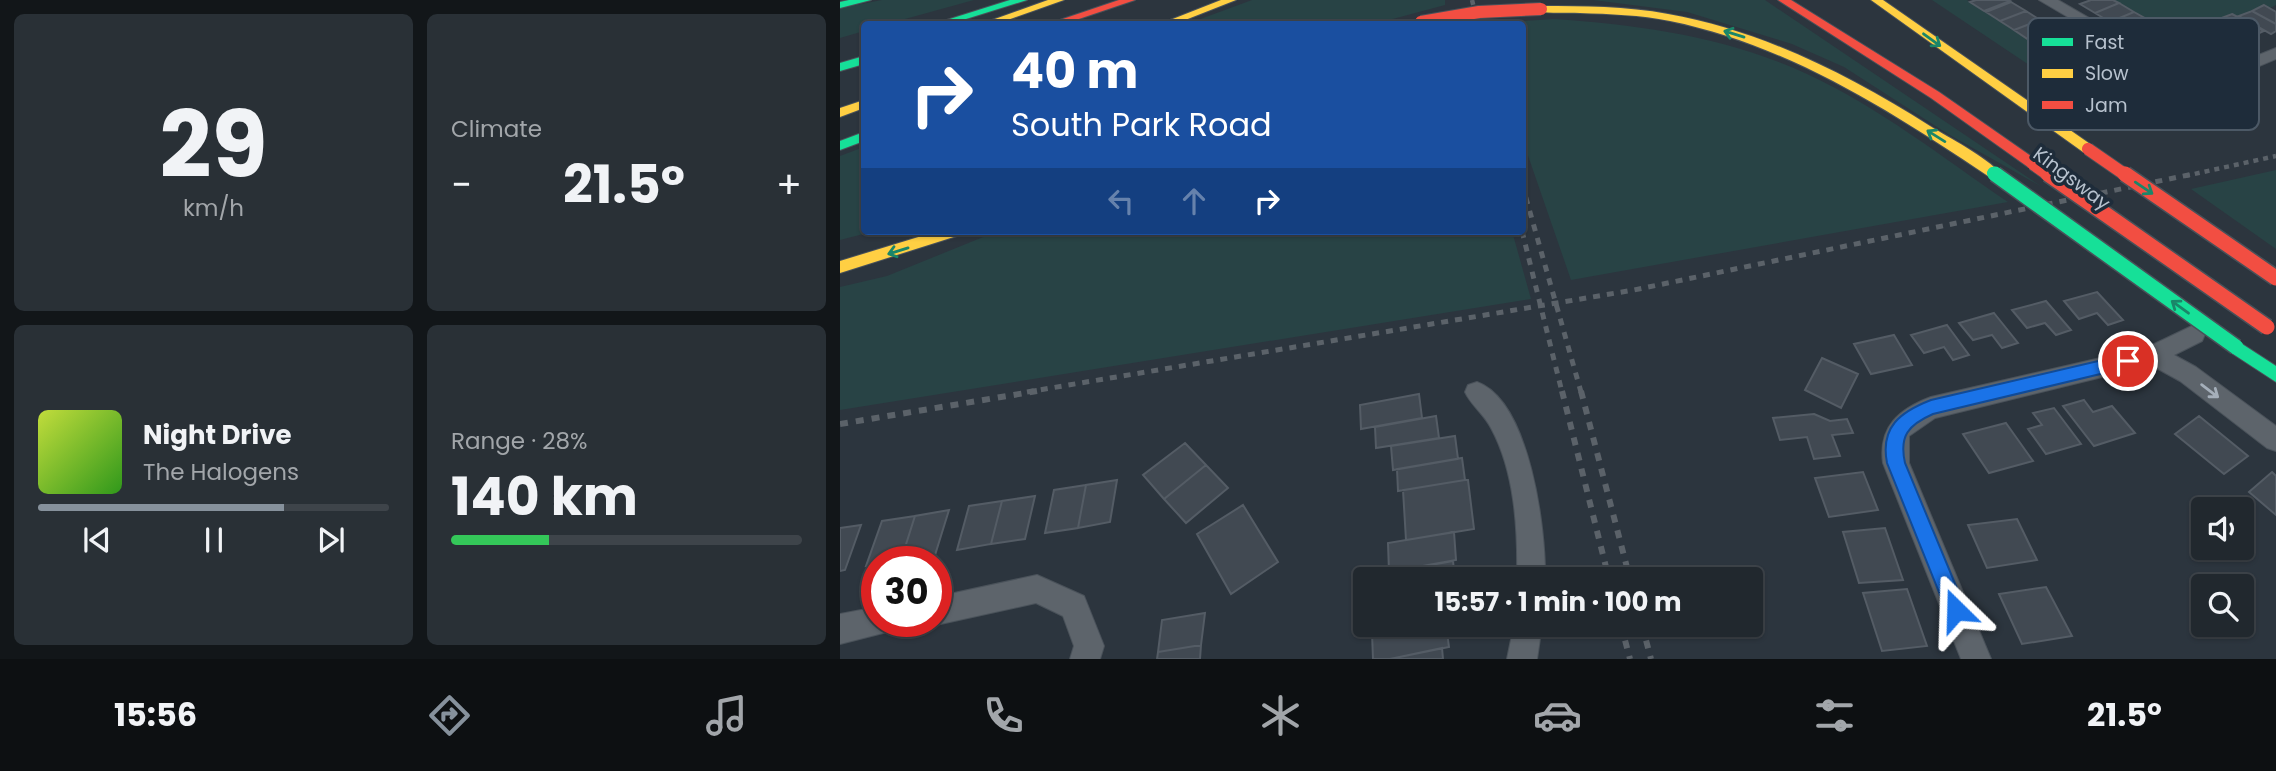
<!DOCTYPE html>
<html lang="en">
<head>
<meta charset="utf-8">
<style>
	:root { --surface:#21282e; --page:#293036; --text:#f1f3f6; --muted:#a2a6aa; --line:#3e444a; --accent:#86919c }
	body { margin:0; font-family:Poppins,sans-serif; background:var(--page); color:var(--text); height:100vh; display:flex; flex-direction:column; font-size:26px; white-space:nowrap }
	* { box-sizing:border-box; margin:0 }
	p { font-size:23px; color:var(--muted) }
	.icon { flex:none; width:38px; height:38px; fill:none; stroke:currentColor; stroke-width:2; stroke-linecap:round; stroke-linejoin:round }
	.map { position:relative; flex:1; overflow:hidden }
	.details { display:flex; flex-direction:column; gap:14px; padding:14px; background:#121619; width:840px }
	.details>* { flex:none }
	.guide { position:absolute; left:21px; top:21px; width:665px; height:214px; border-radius:7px; box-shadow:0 2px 5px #0004,0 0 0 2px var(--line); background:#1a4fa0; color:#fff; overflow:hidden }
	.controls { position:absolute; left:1351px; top:497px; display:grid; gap:14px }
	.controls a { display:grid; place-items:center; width:63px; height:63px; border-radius:7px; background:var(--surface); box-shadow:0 2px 5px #0004,0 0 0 2px var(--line); font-size:35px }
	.speed { position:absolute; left:21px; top:546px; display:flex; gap:14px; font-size:35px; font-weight:700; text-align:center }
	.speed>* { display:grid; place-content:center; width:91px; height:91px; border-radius:50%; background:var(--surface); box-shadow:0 2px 5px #0004,0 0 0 2px var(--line); line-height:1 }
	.speed .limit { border:10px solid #d22; background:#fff; color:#111 }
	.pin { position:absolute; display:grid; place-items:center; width:60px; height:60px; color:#fff; margin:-30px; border:4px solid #fff; border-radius:50%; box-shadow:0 2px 7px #0007 }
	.me { position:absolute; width:77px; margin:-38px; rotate:338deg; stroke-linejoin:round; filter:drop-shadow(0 0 5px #0008) }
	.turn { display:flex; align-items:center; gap:24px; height:147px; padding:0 35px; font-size:32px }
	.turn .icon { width:91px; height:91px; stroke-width:2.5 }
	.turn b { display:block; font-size:49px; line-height:60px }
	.lanes { display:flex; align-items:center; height:66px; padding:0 35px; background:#0003; justify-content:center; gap:35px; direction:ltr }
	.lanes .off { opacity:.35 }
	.big { font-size:52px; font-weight:700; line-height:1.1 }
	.details .widget { flex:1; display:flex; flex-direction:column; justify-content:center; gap:10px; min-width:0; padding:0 24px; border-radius:10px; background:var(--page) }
	.details .dial { align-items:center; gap:0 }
	.dial b { font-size:91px; line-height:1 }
	.song { display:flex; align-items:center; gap:21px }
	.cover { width:84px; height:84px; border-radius:10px; background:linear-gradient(135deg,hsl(70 70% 55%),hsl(110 70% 35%)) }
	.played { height:7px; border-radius:4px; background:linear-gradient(90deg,var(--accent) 70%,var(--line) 70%) }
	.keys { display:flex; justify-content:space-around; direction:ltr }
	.heat { display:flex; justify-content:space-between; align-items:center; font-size:38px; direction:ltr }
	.charge { height:10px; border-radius:5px; background:linear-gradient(90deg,#34c759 28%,var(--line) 0) }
	.details .tiles { flex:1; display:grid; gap:14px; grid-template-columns:repeat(2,1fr) }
	.trip { position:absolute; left:513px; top:567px; width:410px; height:70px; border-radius:7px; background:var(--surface); box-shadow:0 2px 5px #0004,0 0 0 2px var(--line); font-weight:700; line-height:70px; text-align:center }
	.dock { display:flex; height:112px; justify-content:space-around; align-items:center; background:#0d1012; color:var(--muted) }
	.dock .icon { width:49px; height:49px }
	.dock .current { color:var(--accent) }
	.dock b { font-size:32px; color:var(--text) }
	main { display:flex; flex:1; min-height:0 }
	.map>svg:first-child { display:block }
	.green { fill:#284345 }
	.building { fill:#414952; stroke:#545c65; stroke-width:2 }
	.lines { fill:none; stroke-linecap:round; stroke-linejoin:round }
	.street-casing { stroke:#4a525a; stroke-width:2 }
	.fast-casing { stroke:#495159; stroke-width:2 }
	.slow-casing { stroke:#495159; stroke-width:2 }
	.jam-casing { stroke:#495159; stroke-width:2 }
	.street { fill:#5d646b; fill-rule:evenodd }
	.fast { fill:#16e098; fill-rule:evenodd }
	.slow { fill:#ffcf43; fill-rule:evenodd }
	.jam { fill:#f24e42; fill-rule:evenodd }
	.rail-far2 { stroke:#5b6269; stroke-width:4.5; stroke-dasharray:5 5; stroke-linecap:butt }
	.rail-far1 { stroke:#5b6269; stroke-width:5; stroke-dasharray:7 7; stroke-linecap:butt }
	.rail { stroke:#5b6269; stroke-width:6; stroke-dasharray:8 8; stroke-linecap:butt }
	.fast-bridge-far1-casing { stroke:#495159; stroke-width:14; stroke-linecap:butt }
	.fast-bridge-casing { stroke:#495159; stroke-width:18; stroke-linecap:butt }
	.jam-bridge-far1-casing { stroke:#495159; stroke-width:14; stroke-linecap:butt }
	.jam-bridge-casing { stroke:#495159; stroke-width:18; stroke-linecap:butt }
	.fast-bridge-far1 { stroke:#16e098; stroke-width:12 }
	.fast-bridge { stroke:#16e098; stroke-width:15 }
	.jam-bridge-far1 { stroke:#f24e42; stroke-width:12 }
	.jam-bridge { stroke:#f24e42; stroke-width:15 }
	.oneway { stroke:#1a8669 }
	.oneway2 { stroke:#a5afba }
	.route { fill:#1a73e8; stroke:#114b97; stroke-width:2 }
	.labels { text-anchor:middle; stroke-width:7; stroke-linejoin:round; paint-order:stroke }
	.street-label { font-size:19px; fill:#b7c2ce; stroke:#1e2c3a }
	.key { fill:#1e2c3a; stroke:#4c5966; stroke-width:2 }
	.key-label { font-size:19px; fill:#b7c2ce }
</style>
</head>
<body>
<main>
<section class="details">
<div class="tiles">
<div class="widget dial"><b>29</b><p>km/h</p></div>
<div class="widget"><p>Climate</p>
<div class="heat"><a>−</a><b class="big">21.5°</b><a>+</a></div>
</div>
<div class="widget">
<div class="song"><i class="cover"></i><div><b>Night Drive</b><p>The Halogens</p></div></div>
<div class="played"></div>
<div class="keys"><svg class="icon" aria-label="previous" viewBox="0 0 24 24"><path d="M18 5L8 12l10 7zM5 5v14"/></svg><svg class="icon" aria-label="pause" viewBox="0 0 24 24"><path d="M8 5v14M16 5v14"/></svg><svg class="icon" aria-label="next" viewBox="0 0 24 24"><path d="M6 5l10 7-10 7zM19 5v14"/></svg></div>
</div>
<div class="widget"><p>Range · 28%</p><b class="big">140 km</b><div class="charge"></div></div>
</div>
</section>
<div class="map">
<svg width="1436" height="659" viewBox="0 0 1436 659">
	<rect width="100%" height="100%" fill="#2c353e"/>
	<path class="green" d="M42 0H134L47 24H24V31L0 38V8Z
		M412 0H605V5L534 24H347Z
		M753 0H925L1202 187 1108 134 1004 67 952 44 847 12Z
		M1092 0H1127L1308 117 1277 124Z
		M1273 0H1436V5L1430 8 1424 5 1399 17 1393 14 1366 26 1372 30 1370 32 1404 51 1365 69 1352 61 1366 54Z
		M714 19C801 25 887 37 967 74 1039 107 1103 158 1168 202L731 280 683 141 682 24H641Z
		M24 147V231H35L0 240V156Z
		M1436 170V249L1351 189Z
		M158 231H672L691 299 0 410V287L47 276Z"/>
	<path class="building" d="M1136 0H1168L1170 1 1144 11 1130 2Z
		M1251 0H1273L1279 3 1255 13 1240 4Z
		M1171 2 1186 11 1160 21 1146 12Z
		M1279 3 1294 12 1270 22 1255 13Z
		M1424 5 1436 12V24L1412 11Z
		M1186 11 1200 20 1174 30 1160 21Z
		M1412 11 1436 24V31L1431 34 1399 16Z
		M1294 12 1310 21 1286 32 1270 22Z
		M1392 14 1424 31 1411 37 1379 19Z
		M1200 20 1215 29 1189 40 1174 30Z
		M1257 292 1283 320 1268 325 1257 313 1239 319 1224 301Z
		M1206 301 1231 330 1216 335 1205 323 1187 328 1172 310Z
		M1154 313 1178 343 1162 348 1152 335 1133 340 1119 323Z
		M1107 325 1129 355 1113 360 1104 347 1084 353 1071 335Z
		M1054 335 1072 365 1031 374 1014 344Z
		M982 358 1018 374 1001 408 965 390Z
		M579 394 582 418 521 429 520 405Z
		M1244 400 1253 412 1272 406 1295 433 1254 446 1223 406Z
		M1214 408 1241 444 1206 454 1188 429 1202 425 1193 413Z
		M974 414 990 421 1007 419 1013 433 992 435 1000 456 974 459 967 437 940 440 933 418Z
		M596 416 599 438 536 448 535 427Z
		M1359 416 1408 456 1384 474 1335 434Z
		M1166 423 1193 461 1149 473 1123 434Z
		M615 436 618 459 553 470 551 446Z
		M345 443 366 465 324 499 303 475Z
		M622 458 625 480 558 491 557 469Z
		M366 465 388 488 346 523 324 499Z
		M1023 472 1038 510 989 517 975 478Z
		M1432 472 1436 476V515L1409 492Z
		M277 480 270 522 238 528 246 485Z
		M625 480H628L634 529 566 540 563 490Z
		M246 485 238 528 205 533 214 490Z
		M195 496 185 539 151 544 162 501Z
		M162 501 151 544 117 550 129 506Z
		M403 505 438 562 391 594 357 534Z
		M109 510 95 555 61 560 75 516Z
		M75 516 61 560 26 566 42 521Z
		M1177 519 1197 560 1147 568 1128 525Z
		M21 525 5 570 0 571V528Z
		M1045 528 1063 580 1019 583 1003 532Z
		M614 532 616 560 549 572 548 543Z
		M613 561 615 579H541V574Z
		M1206 587 1232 636 1182 644 1159 594Z
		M1067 589 1087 646 1042 651 1023 593Z
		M365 613 361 645 318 652 322 620Z
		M538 625H574L539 632Z
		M574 625H606L609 647 550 659H533L532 633Z
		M361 645 360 659H317L318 652Z
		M602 648 603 659H550Z"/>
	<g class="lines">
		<g class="street-casing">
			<path id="street" d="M1199 0H1218L1349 76 1374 73 1436 48V59L1386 80 1345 86Z
				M1354 325 1362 327 1365 334 1362 341 1334 355 1356 367 1436 426V451L1427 448 1340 381 1311 365 1095 418 1069 436V463L1151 659H1121L1043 463C1038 427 1059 409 1091 397L1308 347Z
				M637 382C690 401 706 530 705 579H677C678 530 675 472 651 428 644 414 631 405 625 392L628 385Z
				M197 575 244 596 264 646 260 659H230L234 646 223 616 196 603 96 625 86 621H96V597Z
				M37 607V621H55L51 631 0 644V614Z
				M674 625H702L697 659H667Z"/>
		</g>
		<g class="fast-casing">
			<path id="fast" d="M9 0H31L0 8V2Z
				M170 0H187L110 24H94Z
				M24 56V64L0 71V63Z
				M24 132V141L0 150V141Z
				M1396 340 1436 366V382L1390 352 1388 347 1390 342Z"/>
		</g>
		<g class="slow-casing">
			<path id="slow" d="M208 0H224L162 22 152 20Z
				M381 0H396L335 24H320Z
				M1031 0H1043L1253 146V152H1243Z
				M701 6C743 6 786 6 828 14 923 31 1009 75 1090 126 1108 137 1148 158 1160 173L1153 178 1148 176C1049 110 948 45 830 21 800 15 770 14 740 13 726 12 711 14 697 11L695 9Z
				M24 100V108L0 117V108Z
				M98 231H122L120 235 0 273V261Z"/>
		</g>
		<g class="jam-casing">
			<path id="jam" d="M279 0H295L224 24H208Z
				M938 0H951L1099 92 1198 161V167H1188L1091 98Z"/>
		</g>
		<use href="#street" class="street"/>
		<use href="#fast" class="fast"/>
		<use href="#slow" class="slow"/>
		<use href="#jam" class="jam"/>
		<path class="rail-far2" d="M632 0 638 24
			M1345 176 1436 156"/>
		<path class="rail-far1" d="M682 184 741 392
			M682 231 722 392
			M187 392 794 290 1353 174"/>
		<path class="rail" d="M722 391 769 579
			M741 391 790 579
			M0 424 197 391
			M781 625 790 659
			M802 625 811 659"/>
		<g class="fast-bridge-far1-casing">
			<path id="fast-bridge-far1" d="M1153 173 1157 176"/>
		</g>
		<g class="fast-bridge-casing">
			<path id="fast-bridge" d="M1155 174 1396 347"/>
		</g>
		<g class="jam-bridge-far1-casing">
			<path id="jam-bridge-far1" d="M581 22 639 12 701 9
				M1248 149 1287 176
				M1193 164 1210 176"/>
		</g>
		<g class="jam-bridge-casing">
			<path id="jam-bridge" d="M1208 174 1427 327
				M1285 174 1436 278"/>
		</g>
		<use href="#fast-bridge-far1" class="fast-bridge-far1"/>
		<use href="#fast-bridge" class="fast-bridge"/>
		<use href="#jam-bridge-far1" class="jam-bridge-far1"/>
		<use href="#jam-bridge" class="jam-bridge"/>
	</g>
	<defs><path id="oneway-shaft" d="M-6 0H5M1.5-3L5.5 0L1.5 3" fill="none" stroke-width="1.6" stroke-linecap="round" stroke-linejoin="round" transform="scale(1.75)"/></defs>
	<g class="oneway">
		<use href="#oneway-shaft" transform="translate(894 34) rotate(-163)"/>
		<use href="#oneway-shaft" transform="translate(1092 40) rotate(36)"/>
		<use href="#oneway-shaft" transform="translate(1096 136) rotate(-148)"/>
		<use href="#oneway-shaft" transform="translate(1304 188) rotate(34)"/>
		<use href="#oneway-shaft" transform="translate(58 251) rotate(163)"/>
		<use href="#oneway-shaft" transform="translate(1340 307) rotate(-144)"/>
	</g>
	<use class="oneway2" href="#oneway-shaft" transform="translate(1370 391) rotate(37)"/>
	<path class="route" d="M1288 354 1294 356V366L1093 414C1068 425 1059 436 1065 463L1126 610 1123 617 1116 620 1109 617 1047 463C1040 427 1060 412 1091 400Z"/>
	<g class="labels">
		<g class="street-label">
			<text transform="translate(1232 178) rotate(37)" y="7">Kingsway</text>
		</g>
	</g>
	<rect x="1188" y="18" width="231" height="112" rx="10" class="key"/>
	<rect x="1202" y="38" width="31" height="8" fill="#16e098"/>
	<rect x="1202" y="69" width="31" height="9" fill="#ffcf43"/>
	<rect x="1202" y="101" width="31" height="8" fill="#f24e42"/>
	<g class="key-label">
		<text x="1245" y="49">Fast</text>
		<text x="1245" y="80">Slow</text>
		<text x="1245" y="112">Jam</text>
	</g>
</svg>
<div class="controls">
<a><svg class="icon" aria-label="sound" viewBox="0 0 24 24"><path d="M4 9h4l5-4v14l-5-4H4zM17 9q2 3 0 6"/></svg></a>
<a><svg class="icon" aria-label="search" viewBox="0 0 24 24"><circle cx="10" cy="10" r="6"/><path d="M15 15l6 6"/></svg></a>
</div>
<div class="speed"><div class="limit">30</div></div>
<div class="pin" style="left:1288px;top:361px;background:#d93025"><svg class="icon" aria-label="arrive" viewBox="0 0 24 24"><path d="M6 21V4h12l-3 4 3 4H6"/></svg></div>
<svg class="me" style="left:1116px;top:610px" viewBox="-20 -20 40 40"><path d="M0-17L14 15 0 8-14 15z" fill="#1a73e8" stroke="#fff" stroke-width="4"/></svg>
<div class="trip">15:57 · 1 min · 100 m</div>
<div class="guide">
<div class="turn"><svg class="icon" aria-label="right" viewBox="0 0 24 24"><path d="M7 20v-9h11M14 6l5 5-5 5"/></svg><div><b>40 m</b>South Park Road</div></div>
<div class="lanes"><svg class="icon off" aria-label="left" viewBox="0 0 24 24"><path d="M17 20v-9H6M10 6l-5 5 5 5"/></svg><svg class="icon off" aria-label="ahead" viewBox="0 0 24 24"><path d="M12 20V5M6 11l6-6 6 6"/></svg><svg class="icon" aria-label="right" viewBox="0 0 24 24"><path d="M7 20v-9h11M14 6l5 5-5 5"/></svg></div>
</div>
</div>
</main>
<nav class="dock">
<b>15:56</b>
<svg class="icon current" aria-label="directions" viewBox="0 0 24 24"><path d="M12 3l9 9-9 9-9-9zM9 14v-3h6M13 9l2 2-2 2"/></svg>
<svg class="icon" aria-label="music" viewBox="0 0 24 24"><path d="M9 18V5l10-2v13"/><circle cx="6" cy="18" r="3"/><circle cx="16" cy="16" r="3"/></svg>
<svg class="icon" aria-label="phone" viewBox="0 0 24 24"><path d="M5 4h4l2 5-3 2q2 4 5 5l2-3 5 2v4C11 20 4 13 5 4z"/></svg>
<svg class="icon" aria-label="climate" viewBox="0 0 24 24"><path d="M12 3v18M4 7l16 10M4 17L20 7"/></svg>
<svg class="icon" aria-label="car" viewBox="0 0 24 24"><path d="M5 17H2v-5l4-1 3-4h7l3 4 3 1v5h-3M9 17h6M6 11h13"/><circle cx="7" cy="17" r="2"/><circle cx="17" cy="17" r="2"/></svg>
<svg class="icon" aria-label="filters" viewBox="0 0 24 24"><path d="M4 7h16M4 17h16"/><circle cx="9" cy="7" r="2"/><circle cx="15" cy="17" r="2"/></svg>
<b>21.5°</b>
</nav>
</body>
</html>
